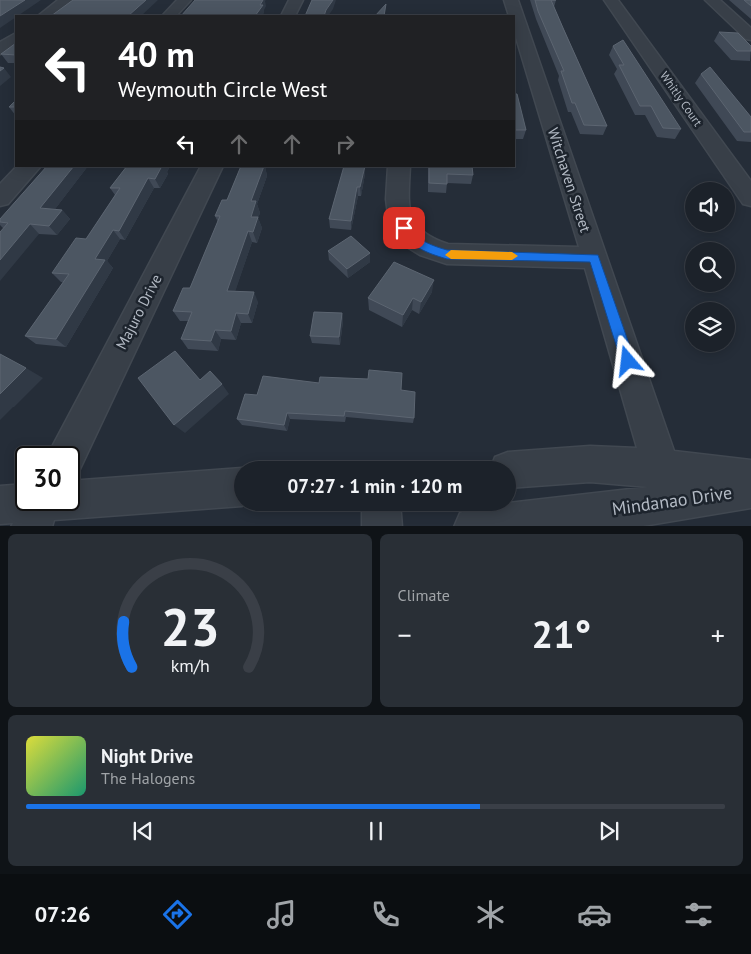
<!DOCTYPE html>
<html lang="en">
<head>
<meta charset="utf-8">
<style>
	:root { --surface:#1c222a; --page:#292f36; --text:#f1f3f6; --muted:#a0a4a8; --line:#3a3f47; --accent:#1a73e8 }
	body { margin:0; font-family:"PT Sans",sans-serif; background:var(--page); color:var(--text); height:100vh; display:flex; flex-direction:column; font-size:19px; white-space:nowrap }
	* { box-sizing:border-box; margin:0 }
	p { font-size:16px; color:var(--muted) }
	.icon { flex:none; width:28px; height:28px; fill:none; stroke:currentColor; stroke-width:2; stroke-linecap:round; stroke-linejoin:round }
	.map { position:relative; height:526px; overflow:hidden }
	.panel { display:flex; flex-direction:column; gap:8px; padding:8px; background:#0f1317; flex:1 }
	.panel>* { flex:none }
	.top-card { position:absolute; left:15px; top:15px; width:500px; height:152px; border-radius:0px; box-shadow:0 2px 12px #0003,0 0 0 1px var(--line); background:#202124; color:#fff; overflow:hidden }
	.buttons { position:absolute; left:685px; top:182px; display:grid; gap:10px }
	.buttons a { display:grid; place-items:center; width:50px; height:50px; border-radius:50%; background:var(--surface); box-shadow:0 2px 12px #0003,0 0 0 1px var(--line); font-size:25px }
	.speed { position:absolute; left:15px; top:446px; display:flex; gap:10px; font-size:25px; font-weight:700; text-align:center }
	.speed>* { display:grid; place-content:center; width:65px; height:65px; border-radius:50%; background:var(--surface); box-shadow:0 2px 12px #0003,0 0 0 1px var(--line); line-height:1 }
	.speed .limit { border:2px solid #111; border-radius:8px; background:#fff; color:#111 }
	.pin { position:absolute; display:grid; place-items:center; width:42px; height:42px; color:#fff; margin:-21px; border-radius:10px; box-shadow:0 2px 8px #0006 }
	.me { position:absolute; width:55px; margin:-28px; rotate:343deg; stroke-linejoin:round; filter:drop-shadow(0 0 4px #0008) }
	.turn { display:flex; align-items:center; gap:18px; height:105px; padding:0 20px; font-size:22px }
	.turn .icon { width:65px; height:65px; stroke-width:2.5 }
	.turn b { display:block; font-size:35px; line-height:42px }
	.lanes { display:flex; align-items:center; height:48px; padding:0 20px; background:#0003; justify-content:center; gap:25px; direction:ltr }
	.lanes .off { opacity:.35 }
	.big { font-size:38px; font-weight:600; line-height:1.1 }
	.panel .tile { flex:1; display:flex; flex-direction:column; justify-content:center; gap:8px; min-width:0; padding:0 18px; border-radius:8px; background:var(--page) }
	.panel .dial { align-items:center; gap:0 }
	.dial svg { height:130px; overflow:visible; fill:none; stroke:var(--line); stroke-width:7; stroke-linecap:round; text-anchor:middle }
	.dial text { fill:var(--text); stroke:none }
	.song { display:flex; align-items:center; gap:15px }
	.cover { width:60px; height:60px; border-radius:8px; background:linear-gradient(135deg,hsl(60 70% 55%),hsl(160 70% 35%)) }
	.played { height:5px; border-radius:2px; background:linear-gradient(90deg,var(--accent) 65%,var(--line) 65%) }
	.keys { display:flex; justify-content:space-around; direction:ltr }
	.heat { display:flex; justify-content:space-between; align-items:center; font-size:28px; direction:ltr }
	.panel .tiles { flex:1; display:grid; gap:8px; grid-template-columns:1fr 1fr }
	.tile:last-child { grid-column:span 2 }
	.trip { position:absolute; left:234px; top:461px; width:282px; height:50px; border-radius:25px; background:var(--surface); box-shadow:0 2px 12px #0003,0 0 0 1px var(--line); font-weight:600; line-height:50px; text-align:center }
	.tab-bar { display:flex; height:80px; justify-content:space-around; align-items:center; background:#0b0e11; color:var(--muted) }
	.tab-bar .icon { width:35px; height:35px }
	.tab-bar .on { color:var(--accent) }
	.tab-bar b { font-size:22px; color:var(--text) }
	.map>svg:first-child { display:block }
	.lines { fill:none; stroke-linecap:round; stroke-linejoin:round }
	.minor-casing { stroke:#414851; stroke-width:3 }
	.minor { fill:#383f48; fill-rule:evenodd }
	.wall { fill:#404956 }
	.shaded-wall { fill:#303945 }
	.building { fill:#4c5662; stroke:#5c6571 }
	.route { fill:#1a73e8; stroke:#114b97 }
	.slow { fill:#f59e0b }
	.labels { text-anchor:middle; stroke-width:5; stroke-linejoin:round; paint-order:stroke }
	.far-street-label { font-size:12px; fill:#b3bac4; stroke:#1d242d }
	.street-label { font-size:15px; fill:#b3bac4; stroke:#1d242d }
	.near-street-label { font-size:18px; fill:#b3bac4; stroke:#1d242d }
</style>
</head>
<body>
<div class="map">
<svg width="751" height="527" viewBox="0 0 751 527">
	<rect width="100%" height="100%" fill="#252d38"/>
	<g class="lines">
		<g class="minor-casing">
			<path id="minor" d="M58 0H74L54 16H38Z
				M177 0H191L176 16H162Z
				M289 0H303L295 16H281Z
				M504 0H518L674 451 751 460V508L637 527H454L460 513 474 507 648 487 590 482 508 488V470H490L495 457 508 452 590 446 637 448 585 268 447 264 420 255 407 247 398 239 389 223 386 199 388 166H410C408 207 403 229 448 244L579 247 514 31V16H509Z
				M604 0H618L751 181V206L743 204Z
				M705 0H720L751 28V40L746 39Z
				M16 33V44L5 52 0 54V42Z
				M17 166H41L8 204 0 206V184Z
				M201 166H223L79 471 69 475V458H48L53 445Z
				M242 468 246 470H242V502H250L242 506 54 520 52 527H11L13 523 0 524V486L26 484V500H69V481Z
				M362 502H400L402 527H362Z"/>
		</g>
		<use href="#minor" class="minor"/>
	</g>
	<path class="wall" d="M530 0H556L554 7 607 126 603 135 580 134 571 112H568L558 80 559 76 536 19Z
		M729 0H751V19Z
		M719 32 751 46 750 61 731 60 714 41Z
		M16 43V63H8L1 54Z
		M613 46 681 129 675 139 657 137 645 115H635L614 74 617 69 609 55Z
		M701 74 751 117V142L737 141 695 83Z
		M514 87 526 130 523 139H514Z
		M16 100V116L9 107Z
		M88 166 55 209 62 210 70 219 57 235 39 234 3 228 0 225V219Z
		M127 166H170L167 172 168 174 160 188H154L125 240 120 239 107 261 113 268 66 347 36 344 25 336 63 282H61L52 273 86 239 115 195 110 188Z
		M241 166H265L267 176 257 204 260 213 258 218 262 228 257 243 252 242 235 291 258 302 252 323H241L236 340 221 339 218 351 188 349 181 339 188 321H180L173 311 190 288 218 222 215 216 227 200Z
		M342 166H365V174L361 196H358L351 230 330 228 329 219 344 168H342Z
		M428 166H472L473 175 471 184 447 183 446 193 428 192Z
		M328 251 370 253V262L348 278 329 260Z
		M432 292 419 314 412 310 402 327 369 310 368 298Z
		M342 313 343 321 340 345 312 343 310 336Z
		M401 390 414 418 413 423 346 417 345 422 290 419 287 431 242 425 237 419 257 395Z"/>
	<path class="shaded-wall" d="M25 0H41L0 28V16Z
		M146 0H158L141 16H128Z
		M259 0H266L265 1 266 6 264 10V13L262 16H255Z
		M333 0H336L333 9 328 16H324L326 10Z
		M4 68 11 77 0 86V71Z
		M74 166H88L49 217 40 208Z
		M161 166H170L167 172 168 174 160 188 155 179Z
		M264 166H265L267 176 257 204 260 213 258 218 262 228 257 243 253 232 251 217V201Z
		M365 166V174L361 196 360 187Z
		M148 178 154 188 125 240 119 231Z
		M357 187 358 196 351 230V221Z
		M62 210 70 219 57 235 49 226Z
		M30 224 39 234 0 281V260Z
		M113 230 120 239 107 261 113 268 66 347 56 339 95 259Z
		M248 231 252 242 232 301 227 291Z
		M370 253V262L348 278 347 269Z
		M434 280 432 292 419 314 421 302Z
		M254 292 258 302 252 323 248 314Z
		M413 298 412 310 402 327 403 315Z
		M236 313 241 323 236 340 231 331Z
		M342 313 343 321 340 345 339 337Z
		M215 330 221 339 218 351 211 341Z
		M26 368 43 378 14 407H13L0 420V394Z
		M222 384 229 394 185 433 174 425Z
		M287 413 290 419 287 431 284 425Z"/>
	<path class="building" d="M0 0H25L0 16Z
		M73 0H146L128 16H51Z
		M195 0H263L260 5H263L255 16H181Z
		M312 0H333L326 10 324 16H305Z
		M535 0H556H551L563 28 607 126 584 125 575 103H572L561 71H564L538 11Z
		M744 0H751V6Z
		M386 4 384 16H375Z
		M719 32 738 33 751 46V51H737Z
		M623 40 681 129 663 128 651 106H640L619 65H624L613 46Z
		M16 43V55L1 54Z
		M0 67 4 68 0 71Z
		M710 67 751 117V132H744L701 74Z
		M514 87 515 94H517L526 130H514Z
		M16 100V107H9Z
		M47 166H74L40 208 62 210 49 226 30 224 0 260V232L8 223 0 222V219Z
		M127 166H162L155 179 148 178 119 231 113 230 95 259 105 260 56 339 25 336 69 274 52 273 76 238 86 239 120 188H110Z
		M241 166H264L251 201H256L251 217H258L253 232 248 231 227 291 254 292 248 314 236 313 231 331 215 330 211 341 181 339 192 312 173 311 183 288H190L220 216H215L222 200H227Z
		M344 166H365L360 187H357L351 221 329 219Z
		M429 166H472L473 175 447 174V184L429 183Z
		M351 236 370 253 347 269 328 251Z
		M394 262 434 280 421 302 413 298 403 315 368 298Z
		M314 312 342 313 339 337 310 336Z
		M175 351 200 380 210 371 222 384 174 425 138 378Z
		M0 354 26 368 0 394Z
		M369 370 402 373 401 390 415 392 414 418 345 411 344 416 287 413 284 425 237 419 245 394 257 395 263 376 319 383 320 377 368 379Z"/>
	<path class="route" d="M404 225C410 227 411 232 416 236 425 243 436 247 447 250L598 255 635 361 633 365 628 367 623 365 621 361 590 262 447 259C427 253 410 247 398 228Z"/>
	<path class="slow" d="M451 250 512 252 518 256 512 260 451 259 445 255Z"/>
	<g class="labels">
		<g class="far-street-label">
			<text transform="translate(681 99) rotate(55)" y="4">Whitly Court</text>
		</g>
		<g class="street-label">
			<text transform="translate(569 180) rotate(72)" y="5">Witchaven Street</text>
			<text transform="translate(139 312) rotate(-63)" y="5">Majuro Drive</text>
		</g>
		<g class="near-street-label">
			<text transform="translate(672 501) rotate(-8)" y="6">Mindanao Drive</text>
		</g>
	</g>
</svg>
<div class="buttons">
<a><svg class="icon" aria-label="sound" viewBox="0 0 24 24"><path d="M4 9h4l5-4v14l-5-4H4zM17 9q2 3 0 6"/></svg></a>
<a><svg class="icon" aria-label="search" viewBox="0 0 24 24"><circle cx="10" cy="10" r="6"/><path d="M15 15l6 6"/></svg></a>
<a><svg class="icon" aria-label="layers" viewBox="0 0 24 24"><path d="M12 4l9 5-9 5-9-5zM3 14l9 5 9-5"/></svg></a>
</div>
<div class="speed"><div class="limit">30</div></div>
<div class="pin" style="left:404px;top:228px;background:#d93025"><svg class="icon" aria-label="arrive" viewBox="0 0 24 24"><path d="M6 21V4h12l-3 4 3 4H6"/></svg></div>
<svg class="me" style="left:628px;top:361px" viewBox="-20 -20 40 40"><path d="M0-17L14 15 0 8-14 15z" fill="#1a73e8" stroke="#fff" stroke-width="4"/></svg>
<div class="trip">07:27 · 1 min · 120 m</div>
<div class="top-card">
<div class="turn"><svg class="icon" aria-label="left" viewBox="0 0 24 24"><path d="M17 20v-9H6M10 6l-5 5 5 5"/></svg><div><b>40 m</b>Weymouth Circle West</div></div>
<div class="lanes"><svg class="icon" aria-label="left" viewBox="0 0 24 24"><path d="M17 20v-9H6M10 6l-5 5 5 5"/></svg><svg class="icon off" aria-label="ahead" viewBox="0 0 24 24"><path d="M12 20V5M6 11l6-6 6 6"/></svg><svg class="icon off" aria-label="ahead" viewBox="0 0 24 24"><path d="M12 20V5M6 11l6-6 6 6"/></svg><svg class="icon off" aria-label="right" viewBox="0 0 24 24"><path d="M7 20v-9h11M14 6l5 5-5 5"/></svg></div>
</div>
</div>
<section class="panel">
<div class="tiles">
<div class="tile dial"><svg viewBox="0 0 100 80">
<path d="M14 69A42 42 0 1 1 86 69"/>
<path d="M14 69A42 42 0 0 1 9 41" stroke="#1a73e8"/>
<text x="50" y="56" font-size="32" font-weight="700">23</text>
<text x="50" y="72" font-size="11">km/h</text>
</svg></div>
<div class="tile"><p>Climate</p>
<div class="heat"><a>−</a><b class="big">21°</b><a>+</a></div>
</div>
<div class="tile">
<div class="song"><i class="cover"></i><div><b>Night Drive</b><p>The Halogens</p></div></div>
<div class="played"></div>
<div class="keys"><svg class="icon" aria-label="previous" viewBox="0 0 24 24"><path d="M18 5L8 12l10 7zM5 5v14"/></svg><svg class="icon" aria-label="pause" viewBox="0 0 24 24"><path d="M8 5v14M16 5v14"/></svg><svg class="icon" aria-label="next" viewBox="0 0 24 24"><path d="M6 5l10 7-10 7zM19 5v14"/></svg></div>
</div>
</div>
</section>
<nav class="tab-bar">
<b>07:26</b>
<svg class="icon on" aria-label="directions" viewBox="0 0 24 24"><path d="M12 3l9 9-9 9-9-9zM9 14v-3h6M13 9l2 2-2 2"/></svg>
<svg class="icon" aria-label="music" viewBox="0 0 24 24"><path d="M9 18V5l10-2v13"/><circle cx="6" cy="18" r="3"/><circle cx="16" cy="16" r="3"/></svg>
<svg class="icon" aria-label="phone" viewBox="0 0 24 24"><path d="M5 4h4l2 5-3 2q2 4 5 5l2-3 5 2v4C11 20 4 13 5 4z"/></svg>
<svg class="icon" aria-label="climate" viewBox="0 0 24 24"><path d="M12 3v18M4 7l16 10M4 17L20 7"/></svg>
<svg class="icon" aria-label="car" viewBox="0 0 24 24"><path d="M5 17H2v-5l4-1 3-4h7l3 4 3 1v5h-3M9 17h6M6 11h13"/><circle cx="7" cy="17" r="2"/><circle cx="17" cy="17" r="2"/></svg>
<svg class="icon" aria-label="filters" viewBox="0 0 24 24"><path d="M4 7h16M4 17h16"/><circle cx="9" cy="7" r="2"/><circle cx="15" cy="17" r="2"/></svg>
</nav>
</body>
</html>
